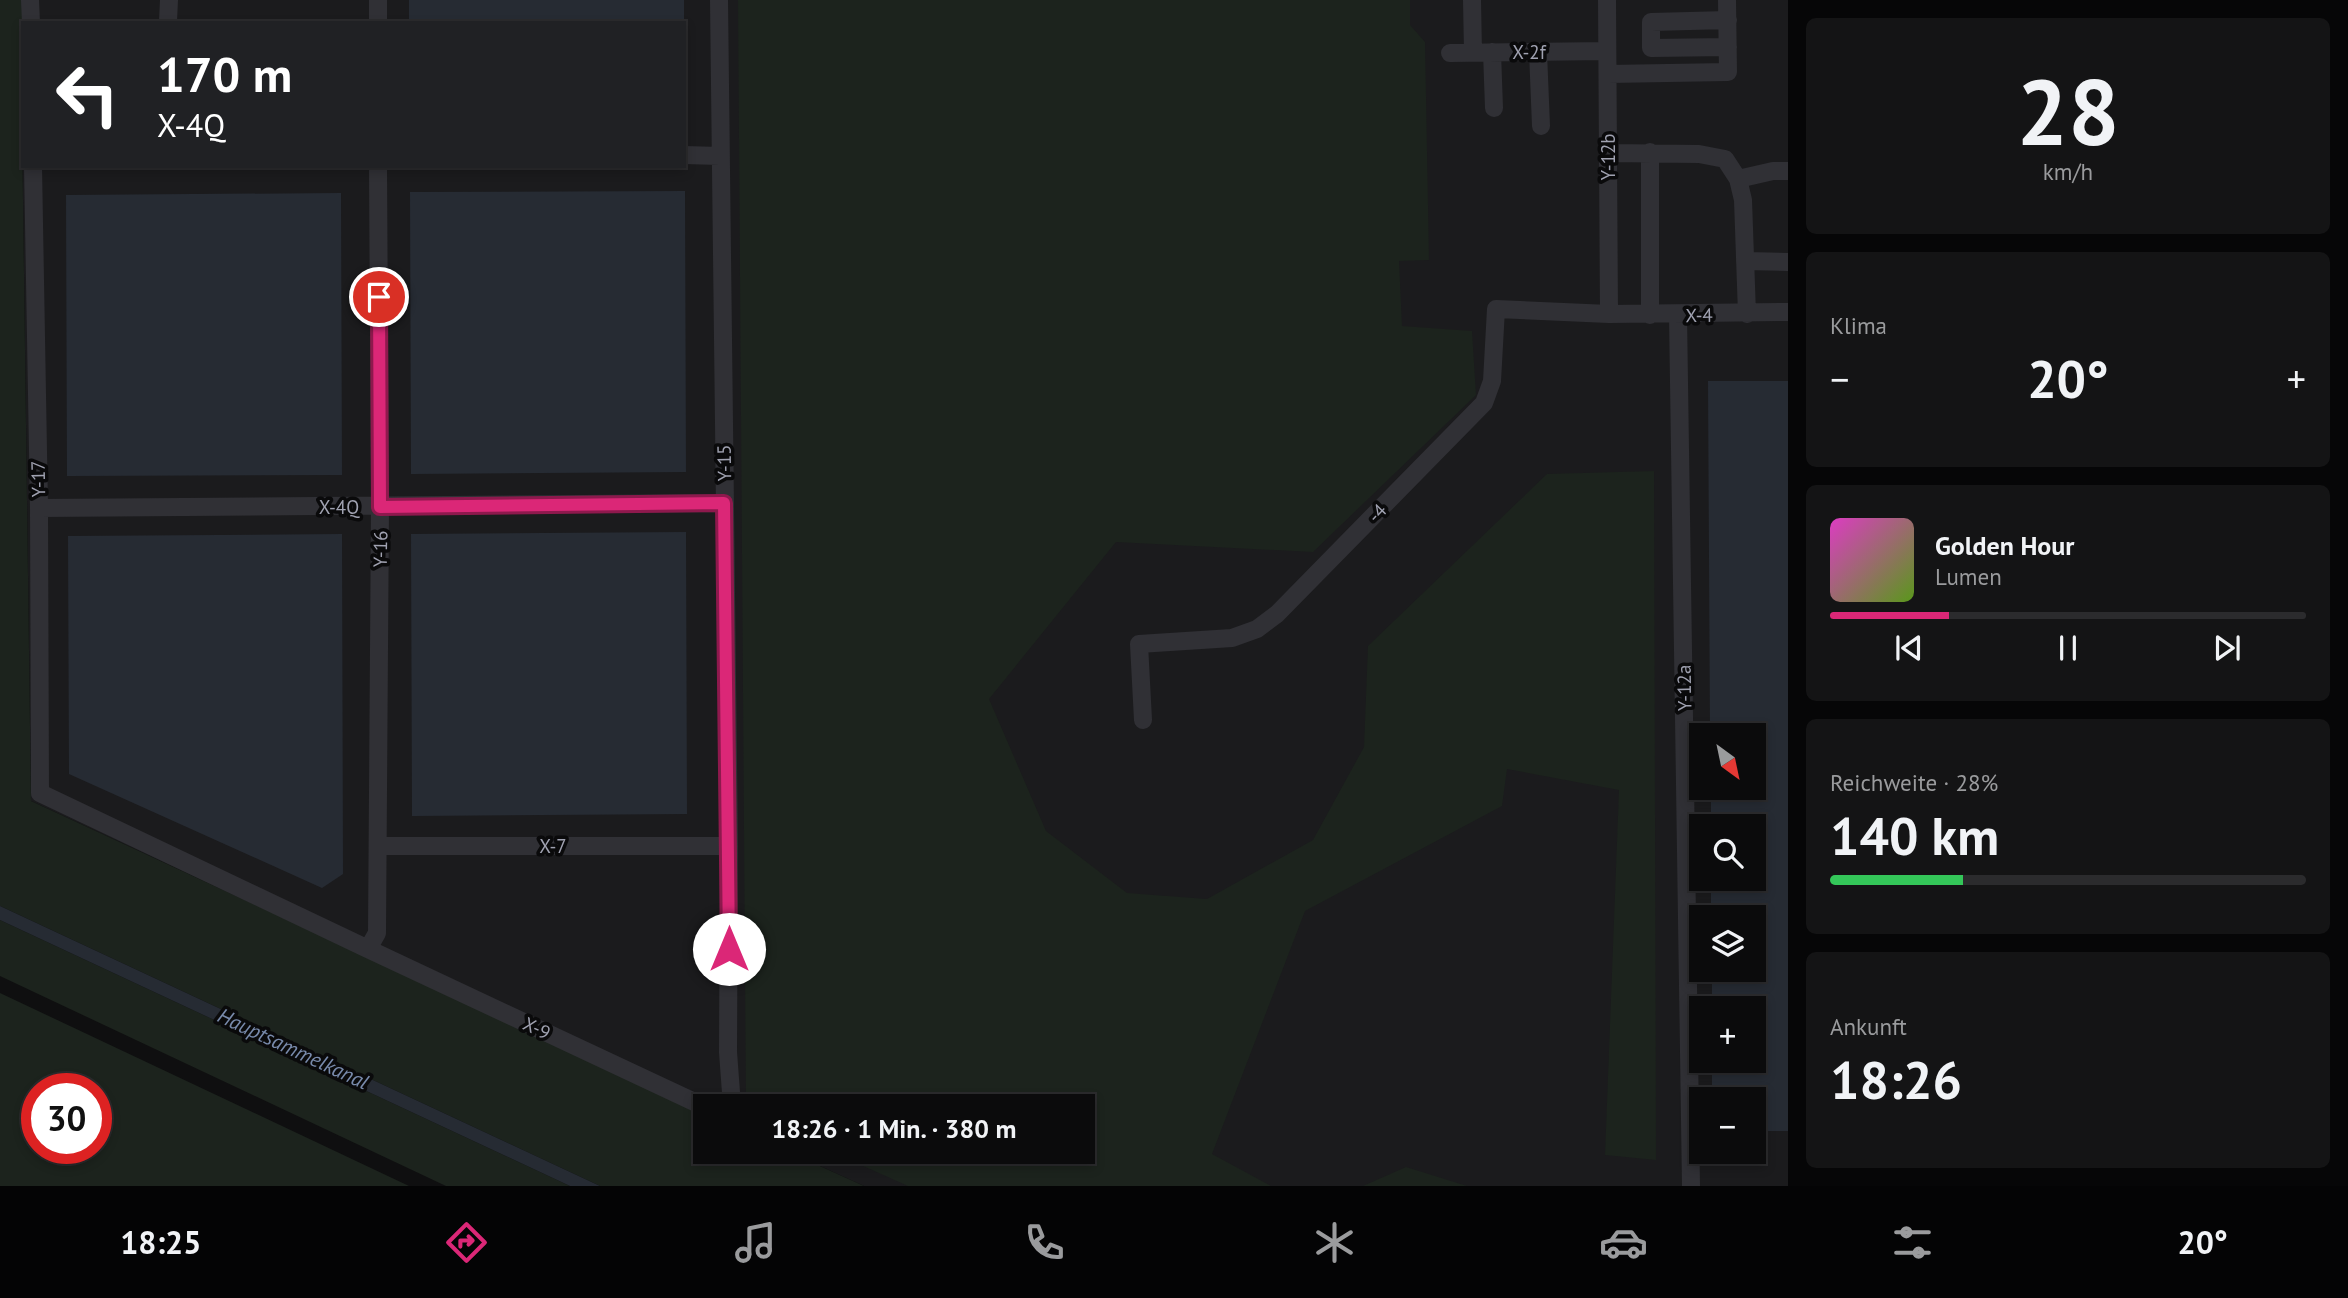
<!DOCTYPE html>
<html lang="de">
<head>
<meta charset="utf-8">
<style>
	:root { --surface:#0b0b0c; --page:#141415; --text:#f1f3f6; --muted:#9a9b9d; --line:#2b2b2d; --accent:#db2777 }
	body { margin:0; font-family:"PT Sans",sans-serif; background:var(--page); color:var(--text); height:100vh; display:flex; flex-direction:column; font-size:26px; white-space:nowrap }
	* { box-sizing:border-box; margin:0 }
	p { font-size:23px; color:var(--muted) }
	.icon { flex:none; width:38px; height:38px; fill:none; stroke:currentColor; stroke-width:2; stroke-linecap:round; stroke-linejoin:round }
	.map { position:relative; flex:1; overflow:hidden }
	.side { display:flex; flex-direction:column; gap:18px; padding:18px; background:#060607; width:560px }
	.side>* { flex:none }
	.hud { position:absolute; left:21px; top:21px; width:665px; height:147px; border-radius:0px; box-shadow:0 4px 10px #0003,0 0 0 2px var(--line); background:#202124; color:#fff; overflow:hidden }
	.needle { width:46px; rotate:147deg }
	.tools { position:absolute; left:1689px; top:723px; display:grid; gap:14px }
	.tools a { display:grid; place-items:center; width:77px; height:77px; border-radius:0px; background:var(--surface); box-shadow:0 4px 10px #0003,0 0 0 2px var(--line); font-size:35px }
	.speed { position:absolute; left:21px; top:1073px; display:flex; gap:14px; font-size:35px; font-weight:700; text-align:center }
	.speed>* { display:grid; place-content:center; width:91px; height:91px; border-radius:50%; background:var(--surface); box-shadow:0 4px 10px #0003,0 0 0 2px var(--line); line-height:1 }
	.speed .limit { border:10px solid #d22; background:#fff; color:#111 }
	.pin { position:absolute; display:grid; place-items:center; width:60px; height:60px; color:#fff; margin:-30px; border:4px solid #fff; border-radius:50%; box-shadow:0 2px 7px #0007 }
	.me { position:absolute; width:77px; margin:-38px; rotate:0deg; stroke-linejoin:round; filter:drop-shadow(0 0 5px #0008) }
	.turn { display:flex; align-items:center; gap:24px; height:147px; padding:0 21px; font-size:32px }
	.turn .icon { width:91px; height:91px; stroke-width:2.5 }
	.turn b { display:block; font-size:49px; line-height:60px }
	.big { font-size:52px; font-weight:700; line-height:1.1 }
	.side .tile { flex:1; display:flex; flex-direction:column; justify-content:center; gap:10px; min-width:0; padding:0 24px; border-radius:10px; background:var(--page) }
	.side .dial { align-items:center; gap:0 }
	.dial b { font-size:91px; line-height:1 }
	.song { display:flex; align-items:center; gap:21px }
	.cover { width:84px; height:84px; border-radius:10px; background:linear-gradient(135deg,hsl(310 70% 55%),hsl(90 70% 35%)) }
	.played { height:7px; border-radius:4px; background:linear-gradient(90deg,var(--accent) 25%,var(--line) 25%) }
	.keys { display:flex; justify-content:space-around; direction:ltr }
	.heat { display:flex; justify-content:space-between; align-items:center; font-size:38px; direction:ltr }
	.charge { height:10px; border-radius:5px; background:linear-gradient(90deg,#34c759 28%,var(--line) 0) }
	.trip { position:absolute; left:693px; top:1094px; width:402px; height:70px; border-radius:0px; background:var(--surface); box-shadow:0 4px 10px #0003,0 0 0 2px var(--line); font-weight:700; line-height:70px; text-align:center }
	.dock { display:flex; height:112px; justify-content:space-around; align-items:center; background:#040405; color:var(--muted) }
	.dock .icon { width:49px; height:49px }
	.dock .on { color:var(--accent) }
	.dock b { font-size:32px; color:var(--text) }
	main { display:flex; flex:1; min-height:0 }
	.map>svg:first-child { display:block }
	.built { fill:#1b1b1d; fill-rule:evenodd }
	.green { fill:#1c231d; fill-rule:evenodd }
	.water { fill:#262b33 }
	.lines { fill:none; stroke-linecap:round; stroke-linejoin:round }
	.minor { stroke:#303035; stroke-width:18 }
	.route-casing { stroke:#8e194d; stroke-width:18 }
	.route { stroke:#db2777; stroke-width:12 }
	.labels { text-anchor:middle; stroke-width:7; stroke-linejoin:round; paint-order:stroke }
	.street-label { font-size:19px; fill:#a0a2b1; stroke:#0a0a0b }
	.water-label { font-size:21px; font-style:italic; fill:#788aab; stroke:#0a0a0b }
</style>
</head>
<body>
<main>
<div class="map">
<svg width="1788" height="1186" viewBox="0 0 1788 1186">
	<rect width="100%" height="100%" fill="#0f0f10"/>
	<path class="built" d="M23 0H1788V1186H864L789 1152H1083V1106H705V1113L31 801 22 123ZM23 23H684V166H23ZM1701 735H1754V788H1701ZM1701 826H1754V878H1701ZM1701 917H1754V970H1701ZM1701 1008H1754V1060H1701ZM1701 1099H1754V1152H1701Z"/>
	<path class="green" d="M0 0H23L22 123 31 801 705 1113V1152H789L864 1186H600L0 906Z
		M738 0H1410V25L1425 42 1429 260 1399 261 1402 326 1472 331 1476 395 1313 552 1116 542 989 699 1046 831 1127 893 1207 899 1313 840 1364 747 1368 646 1547 474 1654 471 1656 1160 1605 1155 1619 790 1507 769 1502 806 1305 911 1212 1154 1271 1186H908L832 1152H1083V1106H746Z
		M0 920 570 1186H446L0 976Z
		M0 993 409 1186H0ZM96 1088V1148H37V1088Z
		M1406 1167 1467 1186H1363Z"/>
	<path class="water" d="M409 0H684V23H409Z
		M685 191 686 472 411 474 410 192Z
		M341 193 342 475 67 476 66 195Z
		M1708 381H1788V1131H1754V1099H1712V1061L1754 1060V1008H1712V970H1754V917H1711V879L1754 878V826H1711V788H1754V735H1710Z
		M686 532 687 814 412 816 411 534Z
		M342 534 343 874 322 888 69 774 68 536Z
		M0 906 600 1186H570L0 920Z"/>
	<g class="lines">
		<path class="minor" d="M30 0 31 23
			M378 0V23
			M719 0 729 846 728 1052 732 1106
			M1472 0 1473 52
			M1607 0 1609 314
			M1728 20 1651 22V48L1728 47
			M168 21 169 0
			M1492 52 1494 108
			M1538 52 1541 126
			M1450 53 1607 51
			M1608 74 1728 72 1727 0
			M1650 152V315
			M1608 153 1699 154 1725 159 1738 179 1743 200 1747 314
			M684 155 720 156
			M33 166 39 508 40 793 368 949 377 933 380 507 378 166
			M1738 179 1773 171H1788
			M1745 261 1788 262
			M1678 315 1691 1186
			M39 508 724 503
			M1143 720 1139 644 1232 638 1257 629 1277 614 1484 403 1492 381 1496 309 1609 314 1788 312
			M378 846H729
			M368 949 705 1107"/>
	</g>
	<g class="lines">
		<g class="route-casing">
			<path id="route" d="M379 297 380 507 724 503 729 949"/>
		</g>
		<use href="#route" class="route"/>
	</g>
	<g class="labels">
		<g class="street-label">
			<text x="1529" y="59">X-2f</text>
			<text transform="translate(1608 157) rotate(-90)" y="7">Y-12b</text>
			<text transform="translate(1699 315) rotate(-1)" y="7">X-4</text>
			<text transform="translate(724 463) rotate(-91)" y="7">Y-15</text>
			<text transform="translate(38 479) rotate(-91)" y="7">Y-17</text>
			<text x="339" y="514">X-4Q</text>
			<text transform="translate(1377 513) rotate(-46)" y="7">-4</text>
			<text transform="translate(380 549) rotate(-89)" y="7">Y-16</text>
			<text transform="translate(1684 688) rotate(-91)" y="7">Y-12a</text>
			<text x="553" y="853">X-7</text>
			<text transform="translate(537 1028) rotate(25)" y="7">X-9</text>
		</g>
		<g class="water-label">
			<text transform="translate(293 1049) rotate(25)" y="7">Hauptsammelkanal</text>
		</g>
	</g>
</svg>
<div class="tools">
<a><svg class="needle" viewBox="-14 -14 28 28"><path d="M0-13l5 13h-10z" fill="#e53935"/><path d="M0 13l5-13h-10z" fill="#9a9b9d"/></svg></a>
<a><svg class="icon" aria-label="search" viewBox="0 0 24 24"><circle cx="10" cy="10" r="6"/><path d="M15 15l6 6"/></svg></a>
<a><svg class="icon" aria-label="layers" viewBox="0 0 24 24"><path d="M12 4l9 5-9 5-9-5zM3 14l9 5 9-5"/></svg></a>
<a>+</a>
<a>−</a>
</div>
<div class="speed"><div class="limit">30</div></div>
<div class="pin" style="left:379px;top:297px;background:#d93025"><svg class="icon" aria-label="arrive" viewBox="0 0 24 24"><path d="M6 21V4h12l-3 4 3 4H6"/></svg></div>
<svg class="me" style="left:729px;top:949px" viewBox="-20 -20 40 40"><circle r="19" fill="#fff"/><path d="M0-13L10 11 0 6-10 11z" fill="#db2777"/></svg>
<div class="trip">18:26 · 1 Min. · 380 m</div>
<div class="hud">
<div class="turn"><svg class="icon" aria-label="left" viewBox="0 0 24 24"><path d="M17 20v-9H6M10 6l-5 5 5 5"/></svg><div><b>170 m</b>X-4Q</div></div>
</div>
</div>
<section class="side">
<div class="tile dial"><b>28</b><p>km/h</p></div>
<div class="tile"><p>Klima</p>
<div class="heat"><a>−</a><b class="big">20°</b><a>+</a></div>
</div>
<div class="tile">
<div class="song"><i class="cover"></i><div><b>Golden Hour</b><p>Lumen</p></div></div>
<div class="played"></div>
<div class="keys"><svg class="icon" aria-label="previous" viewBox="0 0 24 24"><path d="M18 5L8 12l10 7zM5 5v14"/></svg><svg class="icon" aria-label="pause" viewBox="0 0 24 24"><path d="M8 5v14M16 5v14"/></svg><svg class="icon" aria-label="next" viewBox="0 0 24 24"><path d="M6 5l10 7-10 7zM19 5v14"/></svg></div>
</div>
<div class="tile"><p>Reichweite · 28%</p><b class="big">140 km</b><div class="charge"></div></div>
<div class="tile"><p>Ankunft</p><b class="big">18:26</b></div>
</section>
</main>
<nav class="dock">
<b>18:25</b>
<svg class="icon on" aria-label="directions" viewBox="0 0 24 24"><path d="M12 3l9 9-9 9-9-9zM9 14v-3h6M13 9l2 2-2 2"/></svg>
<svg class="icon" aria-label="music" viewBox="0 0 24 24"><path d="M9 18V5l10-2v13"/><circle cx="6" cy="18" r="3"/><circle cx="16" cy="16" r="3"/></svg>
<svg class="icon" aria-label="phone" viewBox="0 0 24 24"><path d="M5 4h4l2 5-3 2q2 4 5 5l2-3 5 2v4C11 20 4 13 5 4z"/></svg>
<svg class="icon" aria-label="climate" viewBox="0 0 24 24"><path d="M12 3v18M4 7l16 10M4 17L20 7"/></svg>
<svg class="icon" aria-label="car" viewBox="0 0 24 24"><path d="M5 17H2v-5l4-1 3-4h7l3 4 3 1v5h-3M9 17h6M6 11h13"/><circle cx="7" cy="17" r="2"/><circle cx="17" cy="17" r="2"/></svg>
<svg class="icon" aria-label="filters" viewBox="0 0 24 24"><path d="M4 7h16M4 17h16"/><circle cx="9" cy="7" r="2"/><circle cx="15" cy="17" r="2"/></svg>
<b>20°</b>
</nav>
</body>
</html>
